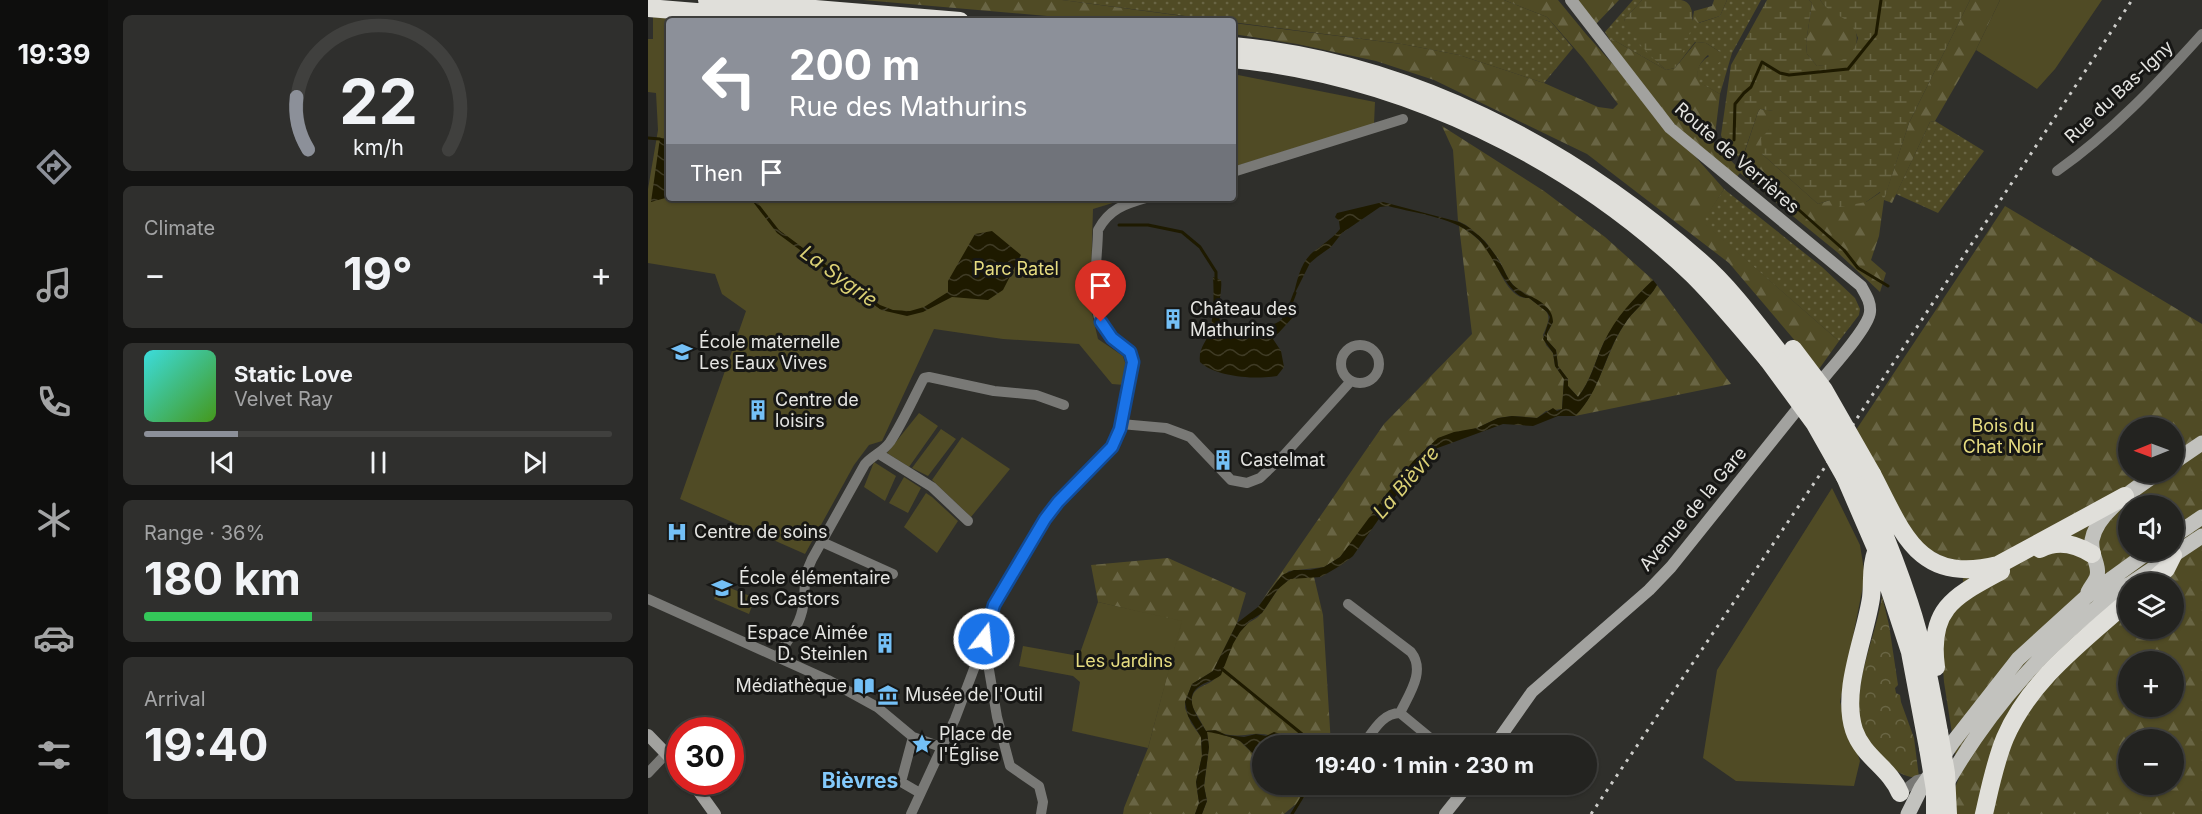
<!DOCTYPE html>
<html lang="en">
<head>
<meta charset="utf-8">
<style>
	:root { --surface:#232320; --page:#2f2f2d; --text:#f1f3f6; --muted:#a3a4a5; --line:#40403e; --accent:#8c9099 }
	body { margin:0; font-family:Inter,sans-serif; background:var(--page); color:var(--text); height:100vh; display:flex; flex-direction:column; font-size:22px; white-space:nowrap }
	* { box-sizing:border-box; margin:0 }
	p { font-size:20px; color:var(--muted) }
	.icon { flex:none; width:33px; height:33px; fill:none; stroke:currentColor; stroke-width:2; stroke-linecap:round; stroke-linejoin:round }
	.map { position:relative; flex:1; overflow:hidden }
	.drawer { display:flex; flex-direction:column; gap:15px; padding:15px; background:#131312; width:540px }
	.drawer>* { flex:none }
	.hud { position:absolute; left:18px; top:18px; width:570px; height:183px; border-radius:6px; box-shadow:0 2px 4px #0004,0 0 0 2px var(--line); background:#8c9099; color:#fff; overflow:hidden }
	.needle { width:39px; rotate:269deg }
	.buttons { position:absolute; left:1470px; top:417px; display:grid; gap:12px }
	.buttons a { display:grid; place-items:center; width:66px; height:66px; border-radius:50%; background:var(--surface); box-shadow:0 2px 4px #0004,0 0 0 2px var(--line); font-size:30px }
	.speed { position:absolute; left:18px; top:717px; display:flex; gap:12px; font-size:30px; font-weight:700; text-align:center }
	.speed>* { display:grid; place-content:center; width:78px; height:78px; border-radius:50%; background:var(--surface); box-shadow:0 2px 4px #0004,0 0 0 2px var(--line); line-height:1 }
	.speed .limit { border:9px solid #d22; background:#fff; color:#111 }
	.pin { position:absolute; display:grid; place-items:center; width:51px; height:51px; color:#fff; margin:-62px -26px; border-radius:50% 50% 50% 0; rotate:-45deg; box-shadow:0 0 6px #0007 }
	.pin .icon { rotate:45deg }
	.me { position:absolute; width:66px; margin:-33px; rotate:16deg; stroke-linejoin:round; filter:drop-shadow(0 0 4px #0008) }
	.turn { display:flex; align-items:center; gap:21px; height:126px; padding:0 24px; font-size:27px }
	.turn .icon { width:78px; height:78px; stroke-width:2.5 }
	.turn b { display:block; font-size:42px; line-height:51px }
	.then { display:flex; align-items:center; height:57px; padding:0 24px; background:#0003; gap:12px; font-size:22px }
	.big { font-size:45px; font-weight:700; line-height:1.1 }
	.drawer .widget { flex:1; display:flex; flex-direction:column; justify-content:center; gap:9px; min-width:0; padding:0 21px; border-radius:9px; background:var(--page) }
	.drawer .dial { align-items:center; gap:0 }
	.dial svg { height:156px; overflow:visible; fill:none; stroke:var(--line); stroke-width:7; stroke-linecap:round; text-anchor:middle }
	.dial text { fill:var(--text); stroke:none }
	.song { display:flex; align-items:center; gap:18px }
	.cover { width:72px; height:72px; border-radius:9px; background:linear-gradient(135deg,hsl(180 70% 55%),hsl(100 70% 35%)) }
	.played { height:6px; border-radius:3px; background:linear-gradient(90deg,var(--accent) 20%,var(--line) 20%) }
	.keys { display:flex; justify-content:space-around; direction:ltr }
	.heat { display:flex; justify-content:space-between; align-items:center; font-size:33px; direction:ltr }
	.charge { height:9px; border-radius:4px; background:linear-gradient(90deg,#34c759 36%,var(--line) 0) }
	.trip { position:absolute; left:604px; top:735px; width:345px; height:60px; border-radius:30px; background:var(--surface); box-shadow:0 2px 4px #0004,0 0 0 2px var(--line); font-weight:700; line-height:60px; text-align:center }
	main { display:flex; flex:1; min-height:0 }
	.tab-bar { display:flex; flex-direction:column; width:108px; justify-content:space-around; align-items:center; background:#0e0e0d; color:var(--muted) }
	.tab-bar .icon { width:42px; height:42px }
	.tab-bar .current { color:var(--accent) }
	.tab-bar b { font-size:27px; color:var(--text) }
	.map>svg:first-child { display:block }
	.grass { fill:url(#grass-dots) }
	.forest { fill:url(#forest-firs); fill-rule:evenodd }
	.wetland { fill:url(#wetland-marsh) }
	.park { fill:url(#park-crowns) }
	.garden { fill:#504b25 }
	.water { fill:url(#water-waves) }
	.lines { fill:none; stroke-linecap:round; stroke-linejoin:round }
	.stream { stroke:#1e1a00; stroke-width:3 }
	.street { stroke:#797976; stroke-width:10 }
	.secondary { stroke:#a2a29f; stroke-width:12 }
	.primary { stroke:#c2c2be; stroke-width:15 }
	.highway { stroke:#e0dfda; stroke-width:18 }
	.rail { stroke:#ccccc9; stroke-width:3; stroke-dasharray:3 6; stroke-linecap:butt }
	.highway-bridge { stroke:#e0dfda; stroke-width:18 }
	.route-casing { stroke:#114b97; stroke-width:15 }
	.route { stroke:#1a73e8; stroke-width:10 }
	.labels { text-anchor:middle; stroke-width:6; stroke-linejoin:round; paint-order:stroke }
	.street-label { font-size:18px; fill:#e5e5e2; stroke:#171715 }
	.park-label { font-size:18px; fill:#e7dd81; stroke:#171715 }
	.poi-label { font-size:18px; fill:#e5e5e2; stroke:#171715; text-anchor:start }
	.water-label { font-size:20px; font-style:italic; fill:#dad074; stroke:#171715 }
	.quarter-label { font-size:21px; font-weight:bold; fill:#83c9fb; stroke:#171715 }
</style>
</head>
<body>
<main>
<nav class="tab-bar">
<b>19:39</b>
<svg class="icon current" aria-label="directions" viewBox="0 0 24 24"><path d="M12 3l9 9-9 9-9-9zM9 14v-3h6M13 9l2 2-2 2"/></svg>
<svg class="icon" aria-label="music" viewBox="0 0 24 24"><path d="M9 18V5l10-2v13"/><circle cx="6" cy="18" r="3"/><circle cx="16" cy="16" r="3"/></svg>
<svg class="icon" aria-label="phone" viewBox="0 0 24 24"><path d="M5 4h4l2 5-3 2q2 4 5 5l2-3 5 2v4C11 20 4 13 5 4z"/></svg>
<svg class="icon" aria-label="climate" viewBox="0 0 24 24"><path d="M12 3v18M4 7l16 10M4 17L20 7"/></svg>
<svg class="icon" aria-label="car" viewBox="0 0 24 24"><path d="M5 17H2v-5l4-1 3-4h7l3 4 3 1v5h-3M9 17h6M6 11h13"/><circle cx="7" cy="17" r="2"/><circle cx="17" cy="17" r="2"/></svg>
<svg class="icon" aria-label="filters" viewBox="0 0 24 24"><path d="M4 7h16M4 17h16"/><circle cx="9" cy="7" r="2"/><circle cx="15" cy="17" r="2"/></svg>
</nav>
<section class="drawer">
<div class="widget dial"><svg viewBox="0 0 100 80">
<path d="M14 69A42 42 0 1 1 86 69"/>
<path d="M14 69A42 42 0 0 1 8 42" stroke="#8c9099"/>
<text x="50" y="56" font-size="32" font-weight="700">22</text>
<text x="50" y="72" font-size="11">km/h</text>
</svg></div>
<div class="widget"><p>Climate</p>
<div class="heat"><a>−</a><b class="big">19°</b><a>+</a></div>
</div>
<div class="widget">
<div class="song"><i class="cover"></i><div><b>Static Love</b><p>Velvet Ray</p></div></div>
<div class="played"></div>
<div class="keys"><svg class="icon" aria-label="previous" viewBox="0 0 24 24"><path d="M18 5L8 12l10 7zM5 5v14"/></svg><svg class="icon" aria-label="pause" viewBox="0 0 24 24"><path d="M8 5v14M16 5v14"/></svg><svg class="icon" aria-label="next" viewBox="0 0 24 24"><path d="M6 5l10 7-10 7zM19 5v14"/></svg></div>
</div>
<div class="widget"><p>Range · 36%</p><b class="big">180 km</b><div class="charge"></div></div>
<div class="widget"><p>Arrival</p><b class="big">19:40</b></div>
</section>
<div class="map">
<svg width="1554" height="814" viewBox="0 0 1554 814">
	<defs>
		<pattern id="grass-dots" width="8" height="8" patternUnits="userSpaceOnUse" patternTransform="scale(1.5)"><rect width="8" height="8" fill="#504b25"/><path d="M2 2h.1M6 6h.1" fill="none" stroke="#696544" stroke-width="1.8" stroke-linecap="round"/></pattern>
		<pattern id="forest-firs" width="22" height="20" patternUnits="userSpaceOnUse" patternTransform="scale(1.5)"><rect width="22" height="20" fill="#504b25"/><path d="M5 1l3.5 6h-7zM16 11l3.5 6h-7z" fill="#696544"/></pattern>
		<pattern id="wetland-marsh" width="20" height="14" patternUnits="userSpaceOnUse" patternTransform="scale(1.5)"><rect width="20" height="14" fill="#504b25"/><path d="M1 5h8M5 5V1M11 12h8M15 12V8" fill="none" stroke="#696544"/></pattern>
		<pattern id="park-crowns" width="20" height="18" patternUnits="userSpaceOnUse" patternTransform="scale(1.5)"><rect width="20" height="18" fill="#504b25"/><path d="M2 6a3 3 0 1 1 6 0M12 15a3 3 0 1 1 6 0" fill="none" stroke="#696544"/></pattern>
		<pattern id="water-waves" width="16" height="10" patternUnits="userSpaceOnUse" patternTransform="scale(1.5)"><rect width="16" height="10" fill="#1e1a00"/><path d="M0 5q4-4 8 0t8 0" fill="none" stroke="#3f3b25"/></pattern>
	</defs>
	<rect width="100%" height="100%" fill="#2f2f2b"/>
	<path class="grass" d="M414 0H856L899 17 925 48 896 83 811 55 754 44Z
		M985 0H994L976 20 1009 62 1018 70 964 39 963 42 957 32Z
		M1079 0H1113L1084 53 1072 94 1050 82C1046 65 1057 56 1072 52L1058 43 1047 42 1027 68 1045 18 1051 23 1072 16Z
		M1287 121 1336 151 1290 213 1248 194 1282 122Z
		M1076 189 1174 267 1207 298 1212 309 1211 315 1191 341 1054 222Z"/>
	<path class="forest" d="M215 0H414L572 21H456Z
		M856 0H910L938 34 1076 189 1055 222 1191 341 1171 369 1081 263 939 154 786 80 728 61 649 44 585 34V23L754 44 811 55 896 83 950 107 965 109 970 104 935 58 899 17Z
		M929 0H971L948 24Z
		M1066 0H1079L1072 16 1050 23 1045 18 1046 11 1064 6Z
		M1161 0H1172C1180 12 1193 13 1202 23 1215 35 1208 56 1193 62 1186 65 1176 65 1169 66L1159 54 1158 43 1164 3Z
		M1322 0H1352L1328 50 1287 121 1282 122 1244 203 1236 200 1231 236 1223 260 1238 273 1232 292 1189 252 1092 173 1088 178 1023 125 963 42 964 39 1018 70 1027 68 1048 42 1058 43 1072 52 1074 60 1068 65 1060 55C1052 62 1047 71 1051 82L1072 94 1066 143 1091 169 1110 112 1112 109 1126 111 1114 154 1170 204 1182 200 1218 202 1233 192 1236 199 1261 123Z
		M794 126 896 191 957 237 1005 280C986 298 968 319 956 342 947 361 943 380 930 397L920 386V379L910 366 908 350 899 340V334L905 322 897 306 868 288 861 280 851 260 837 241 818 225 810 221 805 150Z
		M1357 206 1554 324V814H1296L1311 778 1296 682 1292 631 1316 596 1314 566 1266 542 1208 430ZM1480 428H1526V472H1480ZM1480 506H1526V550H1480ZM1480 584H1526V628H1480ZM1480 662H1526V706H1480ZM1480 740H1526V784H1480Z
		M811 226C823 232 831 240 840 250 850 264 859 300 881 298 900 313 906 311 895 335L898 345 905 353 907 366 916 379 914 409 898 411 889 418 864 416 850 418 829 428 790 438 692 557 676 567 641 571 630 580 613 602 736 424 824 334Z
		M1009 285 1083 384 927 416C952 391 957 354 976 325 985 310 1001 300 1009 285Z
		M520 558 598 593 589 623 565 671 544 684 537 702V708L543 723 553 737 554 756 548 782 551 803 547 814H475L476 808 500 748 533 622 450 602 443 565Z
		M648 577H666L675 615 683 745H643L639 740C629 737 617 733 606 734 597 735 591 736 582 735 573 734 568 729 558 731L544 706C541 684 561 688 568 677 578 660 584 639 598 625 602 621 606 620 610 617 624 604 627 583 648 577Z
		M563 731 591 740 612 761 615 765V784L671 785 636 814H554L559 801 556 786 561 747 559 732Z"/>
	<path class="wetland" d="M994 0C1006 0 1021 0 1033 0 1058 5 1035 54 1027 68L1018 70C1001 55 986 40 976 20Z
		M1119 0H1161L1164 3 1158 43 1159 54 1169 66C1189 63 1204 61 1210 38 1202 13 1185 19 1172 0H1322L1261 123 1236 200 1232 192 1218 202 1192 207 1182 200 1170 204 1114 154 1113 138 1120 131 1125 111 1112 109 1110 112 1094 159 1077 147 1073 135 1083 65Z"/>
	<path class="park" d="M1234 596 1241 625 1250 685 1247 688 1248 693 1252 695 1253 702 1266 738 1271 777C1257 779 1244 769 1235 759 1230 752 1221 745 1217 737 1198 695 1228 640 1234 596Z"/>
	<path class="garden" d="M1352 0H1454L1407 69 1389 89 1328 50Z
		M5 17 46 21H21V198H481L445 209 442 305 450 339 475 356 479 368 476 385 464 384 431 344 355 339 286 329 234 441 221 445 206 465 157 554 32 499 98 311 74 294 67 274 0 263V189L10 130 8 93 0 92V39H5Z
		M585 74 727 102 726 124 585 167Z
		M271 413 290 426 261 467 239 453Z
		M293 429 308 439 280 476 264 468Z
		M314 437 362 469 323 517 284 480Z
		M226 462 248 476 237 501 216 487Z
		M256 477 273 488 260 513 241 503Z
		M1184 488 1212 545 1217 576 1192 702 1212 761 1206 786 1088 781 1055 758 1069 670Z
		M278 493 284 497 310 521 289 553 256 527Z
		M72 584 107 598 101 614 66 599Z
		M450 602 534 621 500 748 424 731 432 682 425 676 371 666 375 646 431 656Z"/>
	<path class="water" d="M12 138 21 139V197L3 202Z
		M102 198H106L131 230 232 305 245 310 262 311 276 307 300 292V281L327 234 344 231 373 255 355 290 340 300 304 297 275 312 259 316 233 310 129 233Z
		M735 202 811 222C828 229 842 246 851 261 856 269 859 278 865 285 878 297 905 301 905 322L899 333V340L908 350 910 366 920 379V386L930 397C943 381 947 361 956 342 967 318 986 298 1005 280L1009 285C1001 300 985 310 976 325 956 354 953 391 927 416H910L885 426 855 424 787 449 742 503 705 556 695 564 673 577 642 579 630 589 614 613 603 620 592 632 585 644 573 675C567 680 561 681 555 684 532 696 550 717 558 731L568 730 578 735 596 737 608 734 618 736 626 732 632 734 643 745 615 746V765C611 759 598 746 592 741 588 738 564 732 559 732L561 747 556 786 559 801 554 814H547L551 803 548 782 554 756 553 737 540 716 537 702 544 684 565 671 589 623 610 607 634 575 646 570H662L676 567 692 557 746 484 767 459 790 438 806 432 829 428 850 418 864 416 889 418 905 408 909 411 914 409 916 379 907 366 905 353 895 339 902 317 899 312 881 298C861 300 845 254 831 240 808 217 770 214 740 206L732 207 694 233 683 247 669 257 662 263 645 297C649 281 652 263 665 252 675 244 684 239 692 229L691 221 687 217 689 213Z
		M565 277 573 280C575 293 567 311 573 323 581 337 621 328 632 321 636 317 640 309 643 306L641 312 646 316 625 339 633 351 636 367 629 376C609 380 567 377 552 362 550 348 559 342 562 330 566 315 566 292 565 277Z"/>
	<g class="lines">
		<path class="stream" d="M0 138 12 139 21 147
			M1086 140 1087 104 1096 93 1103 87 1114 62 1132 73 1141 75 1200 69 1228 34 1233 0
			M1151 210 1196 250 1210 268 1240 286
			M471 225H500L534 232 552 247 568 272V282
			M641 309 647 293
			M574 669 654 734 664 746
			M644 814 662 784"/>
		<path class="street" d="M1409 171C1463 133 1510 83 1554 34
			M585 172 755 119
			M693 364a19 19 0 1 1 38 0a19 19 0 1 1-38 0Z
			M473 424 518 428 542 437 583 480 599 483 612 478 636 455 703 381
			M231 454 284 487 320 521
			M174 542 245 574
			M0 599 180 680 229 707 265 737 293 747
			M700 604 763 652C778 671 761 694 752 713
			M335 645 339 658 349 717 362 766 391 786 395 802 393 814
			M129 657C137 644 149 630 153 615 160 594 152 583 164 559L217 464C225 455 235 452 242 442 255 422 265 399 276 378L281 377 346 391 388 395 416 405
			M265 737 253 782 272 793
			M714 746C725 732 734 713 752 713L792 746
			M0 773 18 754
			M1252 793 1269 780 1281 777
			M263 814 307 719 335 645 346 605 397 519 410 502 464 447 472 429 485 361C479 345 461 339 453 323 442 300 450 255 450 230 461 209 477 204 498 198"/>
		<path class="secondary" d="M923 0 1022 128 1213 286C1218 295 1223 302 1222 312 1221 328 1179 373 1167 388
			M0 735 32 768
			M846 746 884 692 1001 590 1023 567 1156 401
			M44 782 67 814
			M797 814 821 784"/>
		<path class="primary" d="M1526 462 1554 443
			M1526 536 1554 517
			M1482 584 1554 536
			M1440 592C1443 586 1448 581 1449 576 1452 565 1442 554 1444 540 1449 511 1489 488 1511 472
			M1296 788C1341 708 1404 636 1480 585
			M1260 814 1273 788 1305 742 1370 659 1438 597 1503 550"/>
		<path class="highway" d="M59 0 312 21
			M0 8 158 21
			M585 46C760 62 921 146 1052 261 1084 289 1111 327 1138 361
			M585 59C755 76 922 157 1045 275 1072 302 1096 331 1120 360
			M1208 469C1228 513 1246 556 1261 602 1275 644 1283 688 1291 732
			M1224 474C1255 533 1270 585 1350 565L1477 496
			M1197 477 1229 551 1262 652 1280 748
			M1392 549C1410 539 1428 544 1444 554
			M1228 552C1222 568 1225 582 1223 598 1217 638 1193 690 1206 730 1215 757 1242 768 1252 793
			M1501 584 1518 569 1525 555
			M1288 667C1280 608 1307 596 1353 571
			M1336 814C1342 788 1347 762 1357 738 1382 680 1434 642 1480 601"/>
		<path class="rail" d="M943 814 1177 467 1484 0"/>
		<path class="highway-bridge" d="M1145 349 1176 390 1224 474
			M1120 360 1167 424 1197 477
			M1138 361 1164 395 1208 469
			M1291 732 1298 773 1300 814
			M1280 748 1287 790V814"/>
	</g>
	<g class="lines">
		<g class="route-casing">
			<path id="route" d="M336 639 346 605 397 519 410 502 464 447 472 429 485 362 482 352 464 338 453 322"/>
		</g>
		<use href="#route" class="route"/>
	</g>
	<defs>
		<g id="building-bare" transform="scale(1.62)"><path d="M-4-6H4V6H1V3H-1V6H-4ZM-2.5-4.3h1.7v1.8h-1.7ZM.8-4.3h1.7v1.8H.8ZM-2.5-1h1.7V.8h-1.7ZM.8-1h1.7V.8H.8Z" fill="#74c0f6" stroke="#171715" stroke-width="2.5" paint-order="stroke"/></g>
		<g id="school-bare" transform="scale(1.62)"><path d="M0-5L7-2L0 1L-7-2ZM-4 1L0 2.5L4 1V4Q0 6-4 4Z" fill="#74c0f6" stroke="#171715" stroke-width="2.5" paint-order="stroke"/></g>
		<g id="hospital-bare" transform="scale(1.62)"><path d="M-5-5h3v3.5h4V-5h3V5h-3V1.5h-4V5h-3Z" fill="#74c0f6" stroke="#171715" stroke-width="2.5" paint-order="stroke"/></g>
		<g id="library-bare" transform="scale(1.62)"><path d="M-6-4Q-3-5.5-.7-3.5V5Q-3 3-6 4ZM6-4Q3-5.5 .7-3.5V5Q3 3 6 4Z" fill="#74c0f6" stroke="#171715" stroke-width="2.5" paint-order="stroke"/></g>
		<g id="museum-bare" transform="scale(1.62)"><path d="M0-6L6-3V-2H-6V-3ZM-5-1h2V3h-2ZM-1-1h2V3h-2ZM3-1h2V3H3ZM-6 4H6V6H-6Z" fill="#74c0f6" stroke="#171715" stroke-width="2.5" paint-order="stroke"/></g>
		<g id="sight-bare" transform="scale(1.62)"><path d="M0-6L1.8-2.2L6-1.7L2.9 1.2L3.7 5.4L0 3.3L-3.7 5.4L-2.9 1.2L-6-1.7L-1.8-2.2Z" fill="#74c0f6" stroke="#171715" stroke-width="2.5" paint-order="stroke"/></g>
	</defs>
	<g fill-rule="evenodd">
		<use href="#building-bare" x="525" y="319"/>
		<use href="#school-bare" x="34" y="352"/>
		<use href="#building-bare" x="110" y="410"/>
		<use href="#building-bare" x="575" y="460"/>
		<use href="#hospital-bare" x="29" y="532"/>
		<use href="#school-bare" x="74" y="588"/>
		<use href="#building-bare" x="237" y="643"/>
		<use href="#library-bare" x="216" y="686"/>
		<use href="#museum-bare" x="240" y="695"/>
		<use href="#sight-bare" x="274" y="744"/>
	</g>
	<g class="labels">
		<g class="street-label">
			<text transform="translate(1471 92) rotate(-43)" y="6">Rue du Bas-Igny</text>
			<text transform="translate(1089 158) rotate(41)" y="6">Route de Verrières</text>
			<text transform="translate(1045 509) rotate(-50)" y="6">Avenue de la Gare</text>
		</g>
		<g class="park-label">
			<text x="368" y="275">Parc Ratel</text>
			<text x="1355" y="432">Bois du<tspan x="1355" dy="21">Chat Noir</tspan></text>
			<text x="476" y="667">Les Jardins</text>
		</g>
		<g class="poi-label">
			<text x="542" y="315">Château des<tspan x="542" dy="21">Mathurins</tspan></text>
			<text x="51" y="348">École maternelle<tspan x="51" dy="21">Les Eaux Vives</tspan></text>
			<text x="127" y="406">Centre de<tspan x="127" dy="21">loisirs</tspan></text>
			<text x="592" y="466">Castelmat</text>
			<text x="46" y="538">Centre de soins</text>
			<text x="91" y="584">École élémentaire<tspan x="91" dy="21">Les Castors</tspan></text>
			<text x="220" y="639" text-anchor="end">Espace Aimée<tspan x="220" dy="21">D. Steinlen</tspan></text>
			<text x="199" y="692" text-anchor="end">Médiathèque</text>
			<text x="257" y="701">Musée de l'Outil</text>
			<text x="291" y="740">Place de<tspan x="291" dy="21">l'Église</tspan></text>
		</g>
		<g class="water-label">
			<text transform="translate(191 276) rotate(36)" y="7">La Sygrie</text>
			<text transform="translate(758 482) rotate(-49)" y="7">La Bièvre</text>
		</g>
		<g class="quarter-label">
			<text x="212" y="788">Bièvres</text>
		</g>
	</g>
</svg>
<div class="buttons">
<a><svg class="needle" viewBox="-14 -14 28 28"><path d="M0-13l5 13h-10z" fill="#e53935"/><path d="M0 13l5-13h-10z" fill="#a3a4a5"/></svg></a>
<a><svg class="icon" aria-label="sound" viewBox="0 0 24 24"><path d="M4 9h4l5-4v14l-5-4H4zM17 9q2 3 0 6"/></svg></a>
<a><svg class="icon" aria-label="layers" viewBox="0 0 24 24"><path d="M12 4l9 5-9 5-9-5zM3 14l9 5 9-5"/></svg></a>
<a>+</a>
<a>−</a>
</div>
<div class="speed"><div class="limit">30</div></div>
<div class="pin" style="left:453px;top:322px;background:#d93025"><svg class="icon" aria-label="arrive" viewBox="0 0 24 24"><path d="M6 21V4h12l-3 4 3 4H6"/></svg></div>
<svg class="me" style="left:336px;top:639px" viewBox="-20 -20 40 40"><circle r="17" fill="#1a73e8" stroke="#fff" stroke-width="3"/><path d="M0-11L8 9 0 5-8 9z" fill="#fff"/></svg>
<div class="trip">19:40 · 1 min · 230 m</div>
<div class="hud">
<div class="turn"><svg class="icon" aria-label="left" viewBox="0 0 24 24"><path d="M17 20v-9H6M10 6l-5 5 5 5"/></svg><div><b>200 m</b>Rue des Mathurins</div></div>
<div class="then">Then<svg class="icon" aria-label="arrive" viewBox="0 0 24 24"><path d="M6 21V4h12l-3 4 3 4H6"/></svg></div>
</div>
</div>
</main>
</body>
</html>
